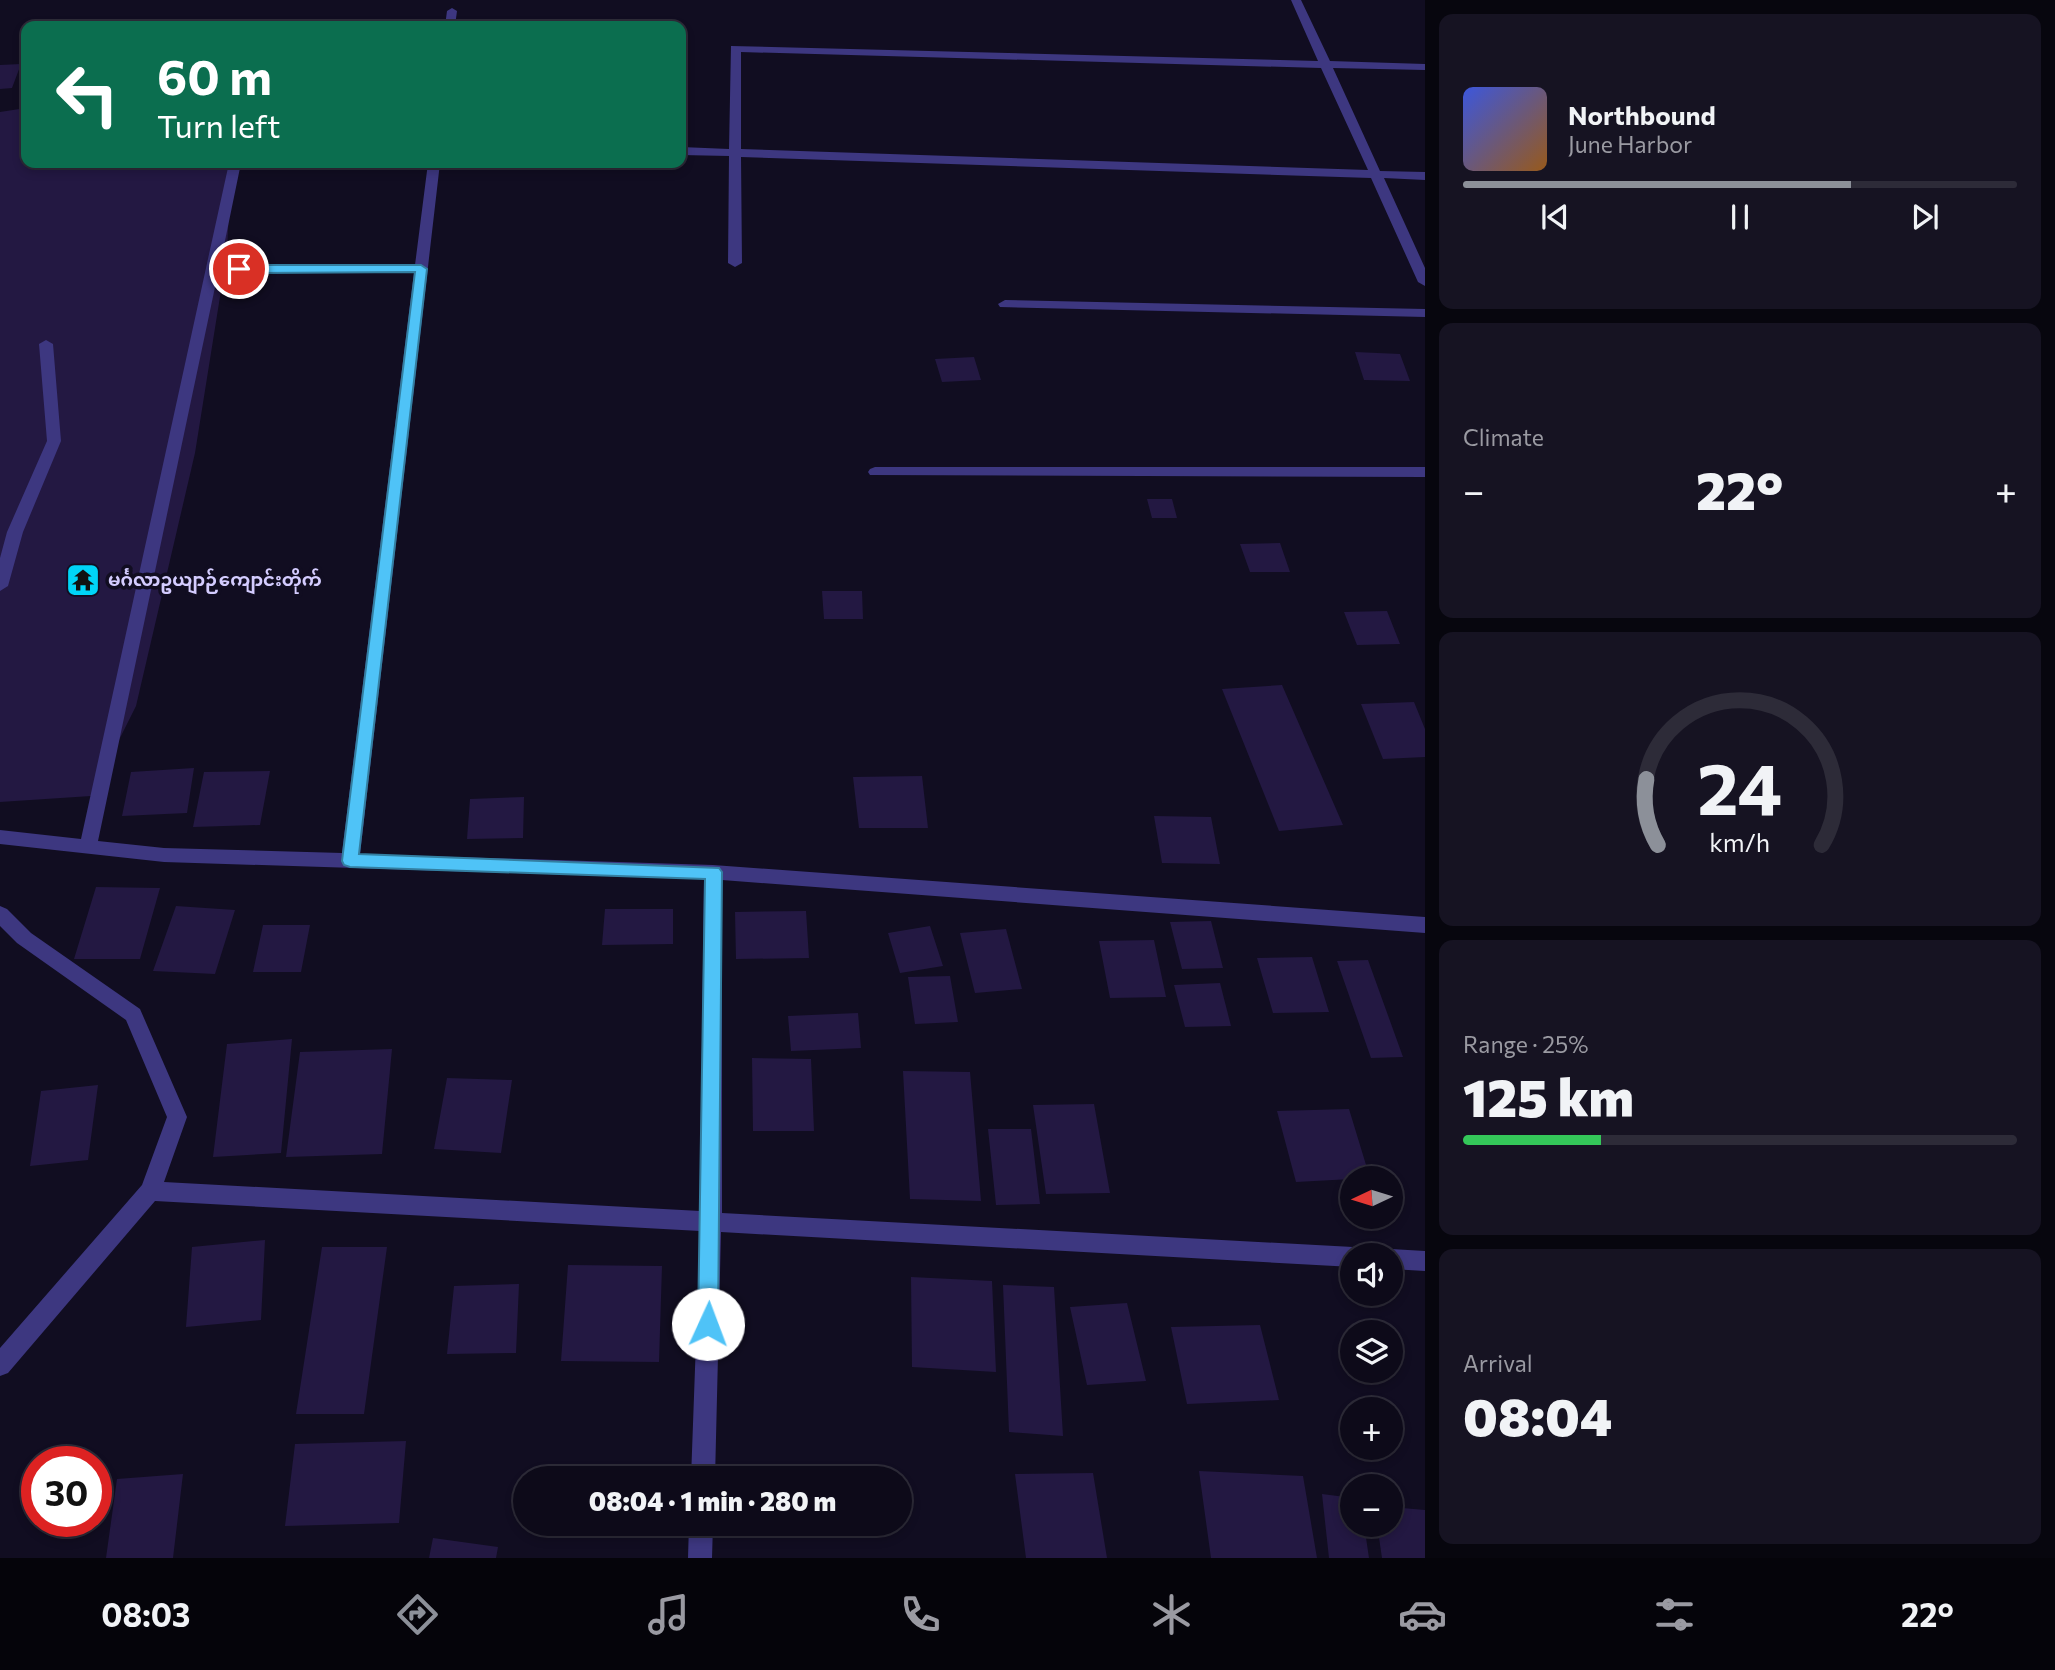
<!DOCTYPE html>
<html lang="en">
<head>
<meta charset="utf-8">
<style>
	:root { --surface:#0d0a19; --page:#161322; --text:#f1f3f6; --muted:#9a9aa2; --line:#2d2b38; --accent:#8c9099 }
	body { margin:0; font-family:Commissioner,"Noto Sans Myanmar",sans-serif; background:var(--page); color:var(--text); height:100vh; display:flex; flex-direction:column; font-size:26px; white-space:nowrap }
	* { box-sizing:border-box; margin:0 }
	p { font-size:23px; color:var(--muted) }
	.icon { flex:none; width:38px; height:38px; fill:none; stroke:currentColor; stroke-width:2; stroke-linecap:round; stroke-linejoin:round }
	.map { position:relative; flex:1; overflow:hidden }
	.side { display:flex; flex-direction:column; gap:14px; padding:14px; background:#07060e; width:630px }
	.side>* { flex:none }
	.banner { position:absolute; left:21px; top:21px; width:665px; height:147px; border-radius:14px; box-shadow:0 4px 10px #0003,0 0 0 2px var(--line); background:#0b6e4f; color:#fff; overflow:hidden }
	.needle { width:46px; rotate:266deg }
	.tools { position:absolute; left:1340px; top:1166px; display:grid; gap:14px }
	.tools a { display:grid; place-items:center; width:63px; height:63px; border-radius:50%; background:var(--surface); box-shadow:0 4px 10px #0003,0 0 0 2px var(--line); font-size:35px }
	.speed { position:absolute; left:21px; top:1446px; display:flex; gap:14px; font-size:35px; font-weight:700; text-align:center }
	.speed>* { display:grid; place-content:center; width:91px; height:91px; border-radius:50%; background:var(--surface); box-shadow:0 4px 10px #0003,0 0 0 2px var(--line); line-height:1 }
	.speed .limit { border:10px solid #d22; background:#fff; color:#111 }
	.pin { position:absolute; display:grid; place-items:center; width:60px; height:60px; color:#fff; margin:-30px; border:4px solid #fff; border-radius:50%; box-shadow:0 2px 7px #0007 }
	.me { position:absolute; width:77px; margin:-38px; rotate:2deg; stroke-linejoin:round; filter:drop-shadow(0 0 5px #0008) }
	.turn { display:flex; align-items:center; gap:24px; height:147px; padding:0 21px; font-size:32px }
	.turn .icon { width:91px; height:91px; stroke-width:2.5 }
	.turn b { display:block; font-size:49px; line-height:60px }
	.big { font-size:52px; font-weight:800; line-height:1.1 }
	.side .card { flex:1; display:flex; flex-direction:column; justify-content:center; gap:10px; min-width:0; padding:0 24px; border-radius:14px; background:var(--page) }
	.side .dial { align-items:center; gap:0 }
	.dial svg { height:182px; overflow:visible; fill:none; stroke:var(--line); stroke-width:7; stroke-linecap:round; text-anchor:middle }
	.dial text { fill:var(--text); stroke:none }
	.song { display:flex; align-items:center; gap:21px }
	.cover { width:84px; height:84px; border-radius:10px; background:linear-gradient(135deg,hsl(230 70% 55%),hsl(30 70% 35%)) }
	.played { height:7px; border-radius:4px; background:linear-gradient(90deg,var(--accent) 70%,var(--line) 70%) }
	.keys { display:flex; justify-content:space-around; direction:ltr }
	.heat { display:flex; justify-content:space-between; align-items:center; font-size:38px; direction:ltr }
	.charge { height:10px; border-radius:5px; background:linear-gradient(90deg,#34c759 25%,var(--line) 0) }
	.trip { position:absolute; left:513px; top:1466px; width:399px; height:70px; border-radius:35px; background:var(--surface); box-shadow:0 4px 10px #0003,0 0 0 2px var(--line); font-weight:800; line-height:70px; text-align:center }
	.menu { display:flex; height:112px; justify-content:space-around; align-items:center; background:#05040a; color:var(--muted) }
	.menu .icon { width:49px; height:49px }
	.menu .selected { color:var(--accent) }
	.menu b { font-size:32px; color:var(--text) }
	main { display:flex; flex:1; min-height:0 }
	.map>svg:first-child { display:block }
	.building { fill:#231842 }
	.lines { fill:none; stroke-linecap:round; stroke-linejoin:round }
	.minor { fill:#3d3780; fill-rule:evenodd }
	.route { fill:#4fc3f7; stroke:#337fa1; stroke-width:2 }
	.labels { text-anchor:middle; stroke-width:7; stroke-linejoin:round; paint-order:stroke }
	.poi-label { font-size:18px; font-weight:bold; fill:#d4ccff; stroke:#110d21; text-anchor:start }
</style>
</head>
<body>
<main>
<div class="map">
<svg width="1425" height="1558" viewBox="0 0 1425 1558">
	<rect width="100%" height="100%" fill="#110d21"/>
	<path class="building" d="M21 64 12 88 0 89V65Z
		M26 108V163H231L227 253 195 453 136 706 91 796 0 802V112Z
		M1355 352 1400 354 1410 381 1364 380Z
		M974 357 981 380 942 382 935 359Z
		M1147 499H1172L1177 518H1152Z
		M1280 543 1290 572H1250L1240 544Z
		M822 591H862L863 619H824Z
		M1387 611 1400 644 1357 645 1344 612Z
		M1282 685 1343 825 1279 831 1222 689Z
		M1414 702 1425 729V757L1383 759 1361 704Z
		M194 768 187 813 122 816 131 772Z
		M270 771 260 825 193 827 204 772Z
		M922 776 928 828H859L853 777Z
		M524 797 523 838 467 839 470 799Z
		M1154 816 1211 817 1220 864 1162 863Z
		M96 887 160 888 140 959H74Z
		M176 906 235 910 215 974 153 971Z
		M605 909H673V944L602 945Z
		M806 911 809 958 736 959 735 912Z
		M1211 921 1223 968 1182 969 1170 922Z
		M263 925H310L301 972H253Z
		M930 926 943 966 900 973 888 933Z
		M1006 929 1022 989 975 993 960 933Z
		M1154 940 1166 997 1110 998 1099 941Z
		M1312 957 1329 1012 1273 1013 1257 958Z
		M1368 960 1403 1057 1371 1058 1337 961Z
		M950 976 958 1022 915 1024 908 977Z
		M1220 983 1231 1026 1185 1027 1174 985Z
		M858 1013 861 1048 791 1051 788 1016Z
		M292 1039 281 1153 213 1157 227 1044Z
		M392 1049 382 1154 286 1157 300 1052Z
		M752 1058 811 1059 814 1131H753Z
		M903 1071 970 1072 981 1201 910 1199Z
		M447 1078 512 1080 501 1153 434 1149Z
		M98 1085 88 1160 30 1166 41 1091Z
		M1094 1104 1110 1193 1046 1194 1033 1105Z
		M1349 1109 1370 1178 1296 1182 1277 1111Z
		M988 1129H1031L1040 1204 996 1205Z
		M265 1240 261 1320 186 1327 192 1247Z
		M322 1247H387L364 1414H296Z
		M568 1265 662 1266 659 1362 561 1361Z
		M911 1277 992 1281 996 1372 912 1367Z
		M519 1284 516 1353 447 1354 454 1286Z
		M1003 1285 1054 1287 1063 1436 1009 1432Z
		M1127 1303 1146 1381 1087 1385 1070 1307Z
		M1260 1325 1279 1400 1187 1404 1171 1327Z
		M406 1441 399 1523 285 1526 295 1444Z
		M1199 1471 1303 1476 1317 1558H1211Z
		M1093 1473 1107 1558H1026L1015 1474Z
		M183 1474 173 1558H106L117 1479Z
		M1322 1494 1353 1498V1524H1364L1369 1558H1329Z
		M1391 1507 1425 1510V1558H1382L1377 1524H1391Z
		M433 1538 498 1547 496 1558H429Z"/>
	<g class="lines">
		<path class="minor" d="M1291 0H1301L1330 61 1425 64V70L1333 68 1380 171 1425 172V180L1384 178 1425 268V286L1418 282 1371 178 741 157 742 263 735 267 728 263 729 156 681 155V147L729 149 731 46 1318 61ZM741 52 1321 68 1368 170 741 149Z
			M452 8 457 11 455 26H445L447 11Z
			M229 163H241L220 265H415L428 163H440L360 854 713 865 1425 917V933L722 880V1213L1353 1247 1361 1250 1363 1255H1353V1267L721 1232 715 1479H691L700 1231 155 1201 8 1373 0 1376V1348L142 1185 167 1117 126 1020 17 943 0 926V906L7 909 31 933 140 1009 187 1117 164 1182 700 1211 704 879 164 862 0 844V830L81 839ZM218 273H414L342 853 164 848 98 841Z
			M1005 300 1425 309V317L1000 307 998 304Z
			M46 340 53 344 61 441 23 532 8 586 0 591V558L7 532 47 441 39 344Z
			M875 467H1425V477L870 475 868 472 870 469Z
			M1391 1249 1425 1251V1271L1391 1269V1255H1382Z
			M689 1524H713L712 1558H688Z"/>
	</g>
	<path class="route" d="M421 265 427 269 359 854 719 868 722 872 718 1324 715 1331 708 1334 701 1331 698 1324 705 879 350 867 344 865 342 861 415 272 239 273 233 269 239 265Z"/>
	<defs>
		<g id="temple-square" transform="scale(1.75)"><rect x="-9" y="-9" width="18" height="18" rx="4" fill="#00d4f7" stroke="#110d21"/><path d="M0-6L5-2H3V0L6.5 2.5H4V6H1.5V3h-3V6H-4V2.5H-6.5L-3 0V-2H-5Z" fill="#111"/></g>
	</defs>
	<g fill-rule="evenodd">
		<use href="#temple-square" x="83" y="580"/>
	</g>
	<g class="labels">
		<g class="poi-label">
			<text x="108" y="586">မင်္ဂလာဥယျာဉ်ကျောင်းတိုက်</text>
		</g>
	</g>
</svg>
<div class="tools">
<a><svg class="needle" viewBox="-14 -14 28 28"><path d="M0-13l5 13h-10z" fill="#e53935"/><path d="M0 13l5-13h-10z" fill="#9a9aa2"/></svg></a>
<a><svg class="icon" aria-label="sound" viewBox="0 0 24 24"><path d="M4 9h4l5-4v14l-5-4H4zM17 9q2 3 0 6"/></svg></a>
<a><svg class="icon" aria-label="layers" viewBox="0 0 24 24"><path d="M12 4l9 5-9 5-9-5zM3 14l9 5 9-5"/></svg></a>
<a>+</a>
<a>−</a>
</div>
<div class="speed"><div class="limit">30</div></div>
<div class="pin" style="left:239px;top:269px;background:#d93025"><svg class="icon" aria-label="arrive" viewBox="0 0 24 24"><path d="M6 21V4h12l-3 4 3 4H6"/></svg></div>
<svg class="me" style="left:708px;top:1324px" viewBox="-20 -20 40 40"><circle r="19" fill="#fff"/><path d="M0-13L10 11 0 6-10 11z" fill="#4fc3f7"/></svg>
<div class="trip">08:04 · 1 min · 280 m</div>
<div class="banner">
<div class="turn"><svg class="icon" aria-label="left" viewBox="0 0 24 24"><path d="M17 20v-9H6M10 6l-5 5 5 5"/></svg><div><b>60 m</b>Turn left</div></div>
</div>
</div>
<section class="side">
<div class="card">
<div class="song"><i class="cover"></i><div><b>Northbound</b><p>June Harbor</p></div></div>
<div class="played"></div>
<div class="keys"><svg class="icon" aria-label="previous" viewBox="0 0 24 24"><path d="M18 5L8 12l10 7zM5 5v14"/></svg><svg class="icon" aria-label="pause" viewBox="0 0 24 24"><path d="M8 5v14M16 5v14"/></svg><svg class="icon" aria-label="next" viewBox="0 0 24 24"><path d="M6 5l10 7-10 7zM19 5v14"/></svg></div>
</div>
<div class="card"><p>Climate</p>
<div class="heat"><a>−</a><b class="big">22°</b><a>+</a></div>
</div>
<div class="card dial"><svg viewBox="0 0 100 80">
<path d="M14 69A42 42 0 1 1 86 69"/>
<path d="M14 69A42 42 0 0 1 9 40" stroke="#8c9099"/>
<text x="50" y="56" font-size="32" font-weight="700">24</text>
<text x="50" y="72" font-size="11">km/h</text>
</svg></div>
<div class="card"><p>Range · 25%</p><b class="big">125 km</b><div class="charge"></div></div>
<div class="card"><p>Arrival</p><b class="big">08:04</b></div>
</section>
</main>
<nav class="menu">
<b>08:03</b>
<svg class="icon selected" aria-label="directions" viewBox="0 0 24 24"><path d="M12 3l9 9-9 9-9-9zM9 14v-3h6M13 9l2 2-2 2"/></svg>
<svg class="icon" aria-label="music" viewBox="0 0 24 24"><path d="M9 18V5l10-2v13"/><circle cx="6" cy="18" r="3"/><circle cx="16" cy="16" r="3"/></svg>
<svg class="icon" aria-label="phone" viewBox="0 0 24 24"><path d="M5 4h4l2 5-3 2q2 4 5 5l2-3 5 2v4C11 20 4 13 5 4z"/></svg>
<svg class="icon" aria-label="climate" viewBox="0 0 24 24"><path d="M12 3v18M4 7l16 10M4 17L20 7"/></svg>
<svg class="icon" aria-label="car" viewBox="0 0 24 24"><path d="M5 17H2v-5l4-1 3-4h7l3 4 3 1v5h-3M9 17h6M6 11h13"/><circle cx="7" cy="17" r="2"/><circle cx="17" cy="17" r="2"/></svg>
<svg class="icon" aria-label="filters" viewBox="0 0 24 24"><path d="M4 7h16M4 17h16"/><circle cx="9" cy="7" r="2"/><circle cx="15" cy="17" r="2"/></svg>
<b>22°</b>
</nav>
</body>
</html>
